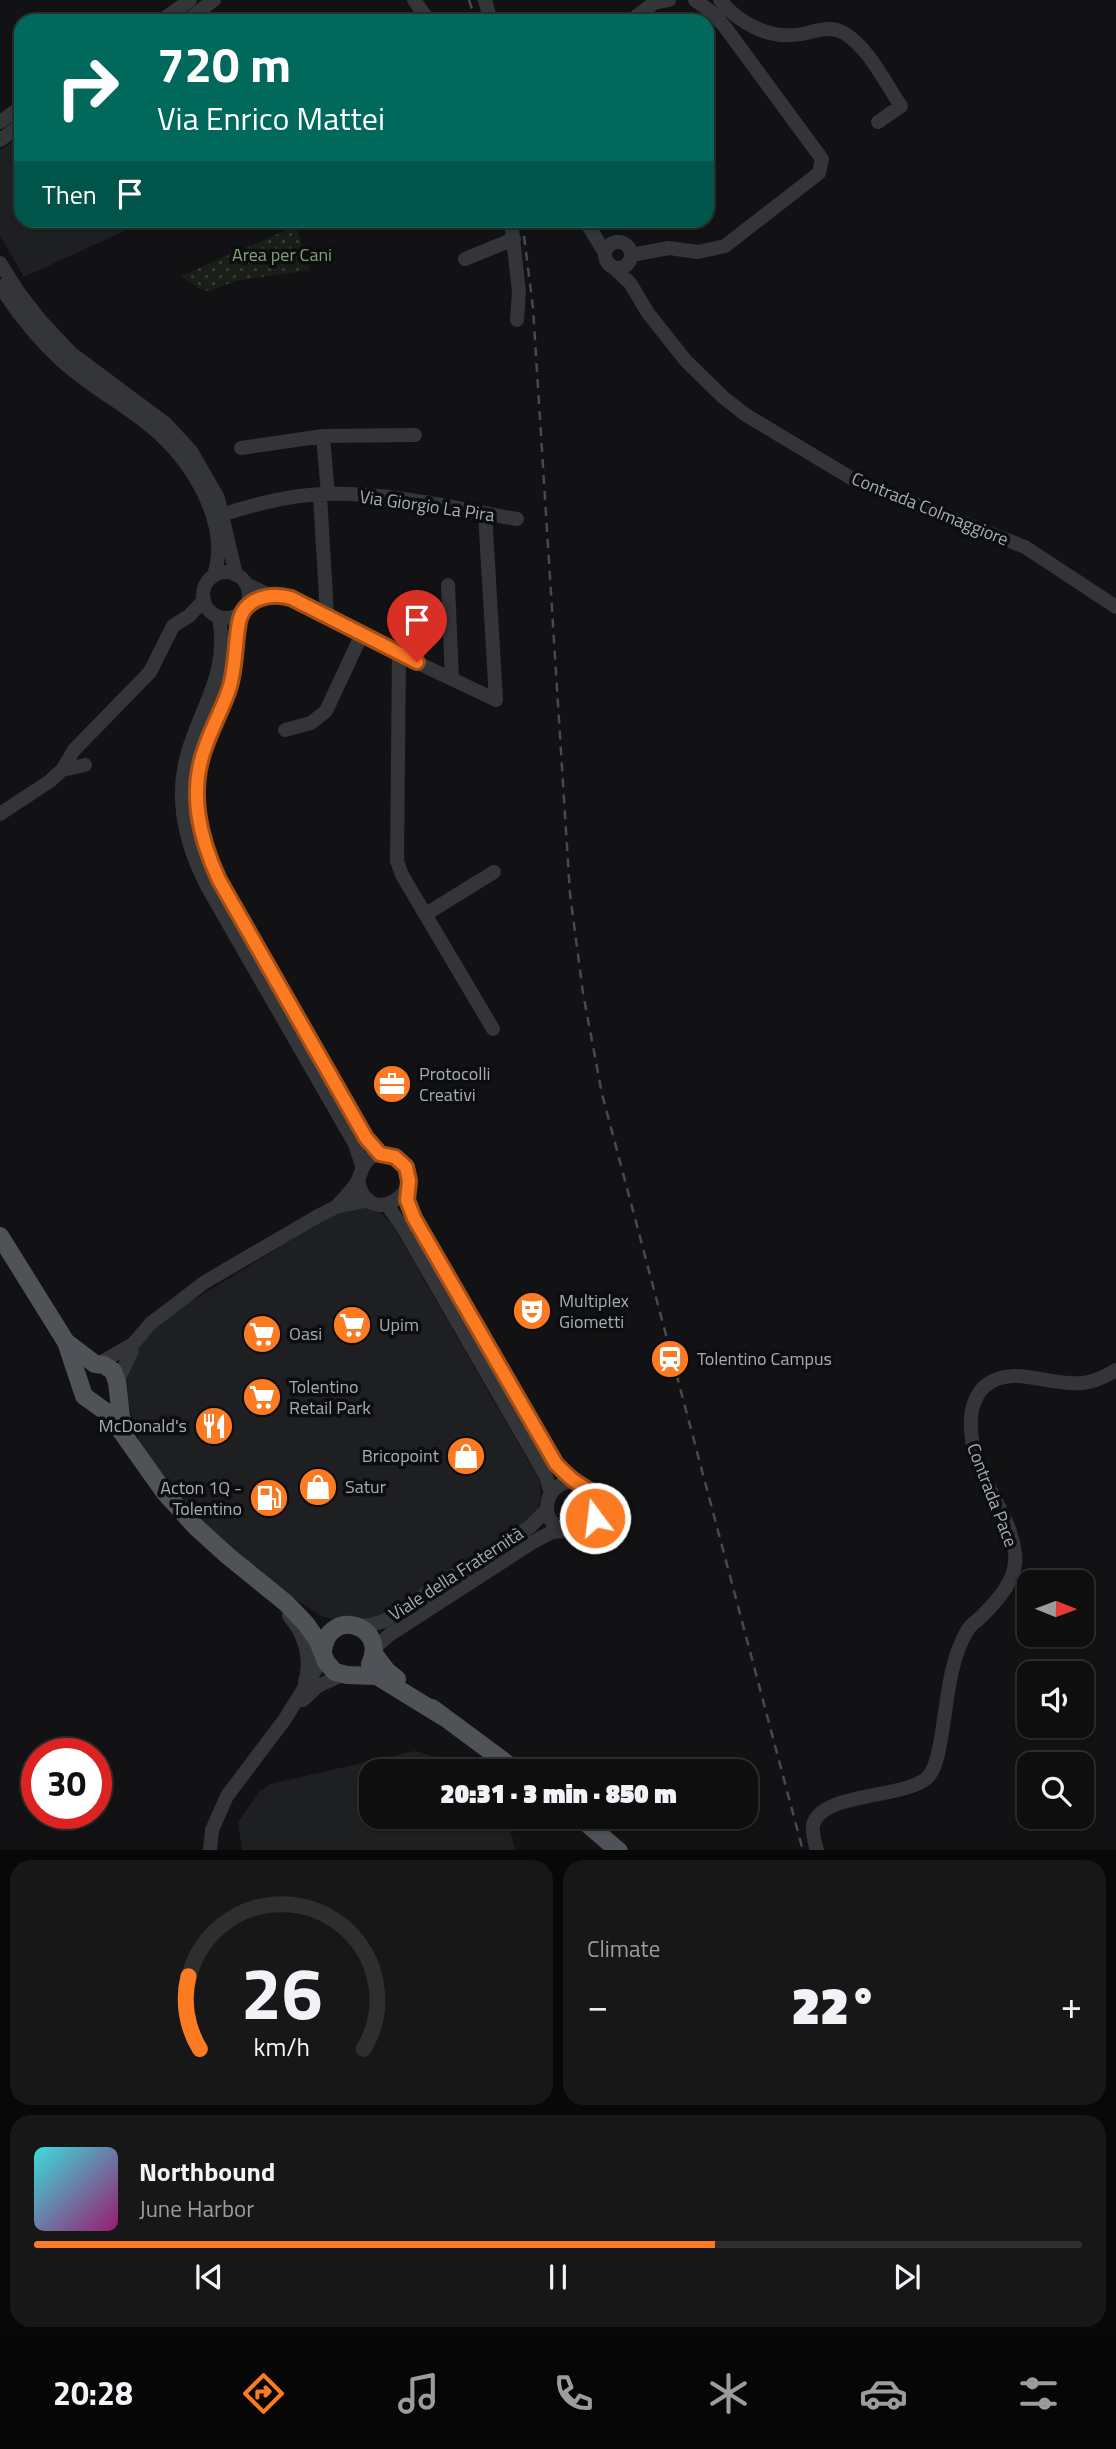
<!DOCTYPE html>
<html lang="en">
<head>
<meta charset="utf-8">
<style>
	:root { --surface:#0e0e0f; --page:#171718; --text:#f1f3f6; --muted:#9b9c9e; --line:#2e2e2f; --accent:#fc7a22 }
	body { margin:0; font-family:"Titillium Web",sans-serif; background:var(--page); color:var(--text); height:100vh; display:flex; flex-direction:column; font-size:26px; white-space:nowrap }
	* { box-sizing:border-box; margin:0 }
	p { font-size:23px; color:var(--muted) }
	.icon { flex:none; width:38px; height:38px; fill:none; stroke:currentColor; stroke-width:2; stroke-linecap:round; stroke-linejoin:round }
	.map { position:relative; height:1850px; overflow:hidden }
	.panel { display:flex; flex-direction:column; gap:10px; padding:10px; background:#080808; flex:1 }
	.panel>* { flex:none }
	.guide { position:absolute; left:14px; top:14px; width:700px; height:214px; border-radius:21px; box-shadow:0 2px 5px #0004,0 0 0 2px var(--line); background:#00695c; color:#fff; overflow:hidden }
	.needle { width:46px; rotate:91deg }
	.controls { position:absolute; left:1017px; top:1570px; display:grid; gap:14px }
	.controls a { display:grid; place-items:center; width:77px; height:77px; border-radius:14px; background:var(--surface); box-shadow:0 2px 5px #0004,0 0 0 2px var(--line); font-size:35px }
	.speed { position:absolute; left:21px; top:1738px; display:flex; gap:14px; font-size:35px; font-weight:700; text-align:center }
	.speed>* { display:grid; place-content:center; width:91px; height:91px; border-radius:50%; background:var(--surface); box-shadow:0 2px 5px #0004,0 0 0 2px var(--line); line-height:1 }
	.speed .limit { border:10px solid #d22; background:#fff; color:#111 }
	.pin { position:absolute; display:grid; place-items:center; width:60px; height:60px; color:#fff; margin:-72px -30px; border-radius:50% 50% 50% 0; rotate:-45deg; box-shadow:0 0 7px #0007 }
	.pin .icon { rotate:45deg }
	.me { position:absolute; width:77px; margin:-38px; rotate:345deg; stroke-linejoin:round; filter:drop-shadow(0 0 5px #0008) }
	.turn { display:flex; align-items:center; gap:24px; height:147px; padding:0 28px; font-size:32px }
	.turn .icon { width:91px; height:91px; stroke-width:2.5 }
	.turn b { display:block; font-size:49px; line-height:60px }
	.then { display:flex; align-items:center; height:66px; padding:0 28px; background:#0003; gap:14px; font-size:26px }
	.big { font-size:52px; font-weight:800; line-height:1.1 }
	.panel .widget { flex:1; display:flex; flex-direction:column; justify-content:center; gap:10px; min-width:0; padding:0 24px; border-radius:21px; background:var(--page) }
	.panel .dial { align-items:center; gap:0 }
	.dial svg { height:182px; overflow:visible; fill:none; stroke:var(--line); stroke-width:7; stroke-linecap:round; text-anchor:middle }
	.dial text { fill:var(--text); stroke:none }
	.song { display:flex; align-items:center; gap:21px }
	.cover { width:84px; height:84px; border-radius:10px; background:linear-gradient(135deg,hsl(180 70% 55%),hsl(320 70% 35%)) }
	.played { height:7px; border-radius:4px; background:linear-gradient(90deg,var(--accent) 65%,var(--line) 65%) }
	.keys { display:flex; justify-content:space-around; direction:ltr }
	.heat { display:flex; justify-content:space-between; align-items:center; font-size:38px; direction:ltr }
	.panel .tiles { flex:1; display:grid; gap:10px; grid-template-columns:1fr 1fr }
	.widget:last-child { grid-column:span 2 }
	.trip { position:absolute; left:359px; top:1759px; width:399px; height:70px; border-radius:21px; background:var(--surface); box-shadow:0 2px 5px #0004,0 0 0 2px var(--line); font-weight:800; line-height:70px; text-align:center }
	.menu { display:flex; height:112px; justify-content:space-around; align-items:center; background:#060606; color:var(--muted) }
	.menu .icon { width:49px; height:49px }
	.menu .active { color:var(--accent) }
	.menu b { font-size:32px; color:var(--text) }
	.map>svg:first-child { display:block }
	.built { fill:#1e1f21 }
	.park { fill:url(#park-dots) }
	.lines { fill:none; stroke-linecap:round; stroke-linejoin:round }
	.minor { stroke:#333539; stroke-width:14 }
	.major { stroke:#4f5358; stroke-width:18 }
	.rail { stroke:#464a4e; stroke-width:2.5; stroke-dasharray:9 7; stroke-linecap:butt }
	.route-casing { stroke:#a44f16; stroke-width:18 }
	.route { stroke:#fc7a22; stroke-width:12 }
	.labels { text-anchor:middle; stroke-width:7; stroke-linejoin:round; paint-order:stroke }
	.park-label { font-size:18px; fill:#80a178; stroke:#0d0d0f }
	.street-label { font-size:18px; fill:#a2adb5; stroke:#0d0d0f }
	.poi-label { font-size:18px; fill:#a2adb5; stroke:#0d0d0f; text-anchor:start }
</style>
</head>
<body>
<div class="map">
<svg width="1116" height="1851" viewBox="0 0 1116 1851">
	<defs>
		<pattern id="park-dots" width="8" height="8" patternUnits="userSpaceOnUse" patternTransform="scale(1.75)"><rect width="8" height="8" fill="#191f18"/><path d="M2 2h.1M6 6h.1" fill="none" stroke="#373d37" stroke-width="1.8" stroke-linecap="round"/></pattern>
	</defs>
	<rect width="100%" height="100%" fill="#121214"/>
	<path class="built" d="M21 136V220L144 222 24 277 0 236V150Z
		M365 1207 377 1209 392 1224 540 1481 541 1495 538 1508 530 1519 383 1615 366 1621 332 1619 321 1616 287 1594 186 1510 142 1450 120 1376 134 1353 163 1319 325 1219 346 1209Z
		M415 1751 443 1759 458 1771H371V1816L507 1817 515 1850H242L238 1822 260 1791 270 1784Z"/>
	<path class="park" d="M296 226 310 270 236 281 209 291 198 288 181 276Z"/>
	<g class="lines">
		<path class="minor" d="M414 0 429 21
			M485 0 491 21
			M720 0C739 24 771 40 802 34 817 31 830 25 844 33 869 48 885 83 901 106L878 122
			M161 21 190 0
			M186 21 214 0
			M630 21 654 3 669 0
			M0 122 21 107
			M0 140 21 125
			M511 220 519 292 517 320
			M585 220 605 253
			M605 255a13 13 0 1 1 26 0a13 13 0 1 1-26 0Z
			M631 255 669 248 698 252 725 246 819 173 822 159 725 27 714 14 695 0
			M465 259 514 239
			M0 263 19 293 40 320 71 353 165 423 191 451 218 498 236 575
			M611 265 630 283 648 313 686 361 724 398 746 415 856 481 1025 547 1116 607
			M0 286C17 313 37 338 61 360 90 387 125 404 155 430 192 462 231 524 214 575
			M323 436 328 494
			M241 448 323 436 415 435
			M320 495 327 615
			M485 513 496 700
			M215 517C242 508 271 500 299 496 371 487 447 507 517 519
			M203 595a23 23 0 1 1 46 0a23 23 0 1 1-46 0Z
			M246 584 269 595 291 598 399 654 496 700
			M448 585 452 679
			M241 612 230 684 206 744 199 771 197 809 203 840 219 880 366 1138 380 1154
			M219 617C229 673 203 702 188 752 174 798 186 846 208 888L355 1144 362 1166
			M399 654 397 861 402 875 493 1029
			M285 730 311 723 326 711 362 634
			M62 770 85 765
			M0 814 50 781 62 770 74 750 150 672 173 626 189 616 204 600
			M426 914 494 872
			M407 1188V1200L414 1218 556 1464 576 1482
			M386 1204 402 1226 546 1476 551 1494
			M336 1207C343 1199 352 1191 357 1182 362 1173 361 1165 370 1158 378 1153 388 1153 396 1157 439 1181 368 1237 358 1180
			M98 1364 133 1344 151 1323 205 1282 318 1216 336 1207 369 1200
			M117 1382 131 1353 133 1344
			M547 1507a25 25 0 1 1 50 0a25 25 0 1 1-50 0Z
			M289 1616C305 1634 312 1659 305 1682
			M357 1626 371 1625 384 1621 531 1526 547 1509
			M374 1649 389 1635 533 1542 552 1532 564 1531
			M303 1700 318 1686 342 1675
			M210 1851 212 1830 227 1796 285 1719 324 1656
			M817 1851C815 1843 812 1833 813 1825 821 1792 903 1799 927 1778 935 1770 938 1755 940 1744 947 1708 948 1663 967 1631 970 1625 977 1621 982 1616 999 1599 1018 1578 1015 1553 1009 1505 968 1474 971 1419 971 1408 976 1394 985 1386 1012 1363 1050 1387 1082 1383 1095 1382 1105 1377 1116 1370"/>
		<path class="major" d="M0 1236 66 1342 84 1396 109 1414 165 1493 195 1526 228 1556 286 1603 306 1624 318 1641 326 1662 335 1672 347 1675 377 1676 442 1716
			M66 1342 95 1364 104 1365 113 1371 117 1382 121 1417 127 1430
			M323 1651C328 1606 389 1625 370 1664
			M374 1654 387 1671 397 1679
			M432 1708 517 1771
			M578 1816 619 1851"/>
		<path class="rail" d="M469 0 476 21
			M522 220 533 308 570 894 583 993 602 1094 803 1851"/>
	</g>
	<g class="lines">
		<g class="route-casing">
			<path id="route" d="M417 662 291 598C270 592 244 598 239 622 235 643 236 665 230 686 224 706 213 725 206 745 188 791 199 837 219 880L366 1138 380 1154 395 1157 406 1167 409 1181 407 1200 414 1218 556 1464C561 1469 567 1475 573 1480 589 1492 603 1492 595 1518"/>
		</g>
		<use href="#route" class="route"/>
	</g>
	<defs>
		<g id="office-disc" transform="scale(2.0125)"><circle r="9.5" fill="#fc7a22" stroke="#0d0d0f"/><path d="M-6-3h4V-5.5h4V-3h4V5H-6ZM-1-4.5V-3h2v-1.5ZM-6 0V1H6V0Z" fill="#fff"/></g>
		<g id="theatre-disc" transform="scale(2.0125)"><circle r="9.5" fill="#fc7a22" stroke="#0d0d0f"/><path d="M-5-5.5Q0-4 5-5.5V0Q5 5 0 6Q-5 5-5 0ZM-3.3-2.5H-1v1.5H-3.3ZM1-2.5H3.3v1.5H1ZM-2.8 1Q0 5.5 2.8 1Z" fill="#fff"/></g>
		<g id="supermarket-disc" transform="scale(2.0125)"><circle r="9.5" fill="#fc7a22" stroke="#0d0d0f"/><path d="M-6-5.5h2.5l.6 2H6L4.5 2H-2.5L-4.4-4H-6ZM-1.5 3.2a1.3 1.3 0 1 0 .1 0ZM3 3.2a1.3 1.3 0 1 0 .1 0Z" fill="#fff"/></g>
		<g id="station-disc" transform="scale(2.0125)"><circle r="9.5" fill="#fc7a22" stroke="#0d0d0f"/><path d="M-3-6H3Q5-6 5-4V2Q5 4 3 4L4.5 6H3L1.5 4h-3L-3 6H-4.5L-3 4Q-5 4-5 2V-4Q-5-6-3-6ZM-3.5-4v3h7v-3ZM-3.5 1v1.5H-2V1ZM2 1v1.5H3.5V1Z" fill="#fff"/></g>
		<g id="restaurant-disc" transform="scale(2.0125)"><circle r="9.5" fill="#fc7a22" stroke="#0d0d0f"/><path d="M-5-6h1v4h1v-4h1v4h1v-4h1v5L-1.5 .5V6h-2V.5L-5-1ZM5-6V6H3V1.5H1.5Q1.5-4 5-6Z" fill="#fff"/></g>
		<g id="shop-disc" transform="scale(2.0125)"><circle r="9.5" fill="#fc7a22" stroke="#0d0d0f"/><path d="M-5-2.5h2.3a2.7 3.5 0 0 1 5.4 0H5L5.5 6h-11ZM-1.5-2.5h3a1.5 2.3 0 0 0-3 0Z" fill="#fff"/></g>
		<g id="fuel-disc" transform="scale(2.0125)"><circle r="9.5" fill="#fc7a22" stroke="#0d0d0f"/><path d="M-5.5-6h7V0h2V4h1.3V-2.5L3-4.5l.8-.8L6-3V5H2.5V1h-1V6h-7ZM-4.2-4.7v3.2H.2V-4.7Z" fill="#fff"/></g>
	</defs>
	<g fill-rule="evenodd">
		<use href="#office-disc" x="392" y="1084"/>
		<use href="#theatre-disc" x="532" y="1311"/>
		<use href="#supermarket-disc" x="352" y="1325"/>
		<use href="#supermarket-disc" x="262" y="1334"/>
		<use href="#station-disc" x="670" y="1359"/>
		<use href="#supermarket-disc" x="262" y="1397"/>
		<use href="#restaurant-disc" x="214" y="1426"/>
		<use href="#shop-disc" x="466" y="1456"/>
		<use href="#shop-disc" x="318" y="1487"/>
		<use href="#fuel-disc" x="269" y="1498"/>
	</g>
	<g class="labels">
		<g class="park-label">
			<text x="282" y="261">Area per Cani</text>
		</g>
		<g class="street-label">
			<text transform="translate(427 506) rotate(8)" y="6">Via Giorgio La Pira</text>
			<text transform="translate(930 509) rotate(22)" y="6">Contrada Colmaggiore</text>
			<text transform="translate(992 1495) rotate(69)" y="6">Contrada Pace</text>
			<text transform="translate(456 1574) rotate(-33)" y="6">Viale della Fraternità</text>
		</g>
		<g class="poi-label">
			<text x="419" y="1080">Protocolli<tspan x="419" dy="21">Creativi</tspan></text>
			<text x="559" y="1307">Multiplex<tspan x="559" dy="21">Giometti</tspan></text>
			<text x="379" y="1331">Upim</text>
			<text x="289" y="1340">Oasi</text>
			<text x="697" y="1365">Tolentino Campus</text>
			<text x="289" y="1393">Tolentino<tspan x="289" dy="21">Retail Park</tspan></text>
			<text x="187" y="1432" text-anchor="end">McDonald's</text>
			<text x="439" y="1462" text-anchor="end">Bricopoint</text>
			<text x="345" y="1493">Satur</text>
			<text x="242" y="1494" text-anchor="end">Acton 1Q -<tspan x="242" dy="21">Tolentino</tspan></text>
		</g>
	</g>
</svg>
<div class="controls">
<a><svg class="needle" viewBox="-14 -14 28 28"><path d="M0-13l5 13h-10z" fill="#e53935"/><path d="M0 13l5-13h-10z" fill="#9b9c9e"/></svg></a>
<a><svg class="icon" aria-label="sound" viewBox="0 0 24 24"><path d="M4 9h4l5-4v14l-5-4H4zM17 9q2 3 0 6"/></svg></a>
<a><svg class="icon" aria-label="search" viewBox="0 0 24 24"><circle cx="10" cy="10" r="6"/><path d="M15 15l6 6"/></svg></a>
</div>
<div class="speed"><div class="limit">30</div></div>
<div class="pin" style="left:417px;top:662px;background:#d93025"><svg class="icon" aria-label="arrive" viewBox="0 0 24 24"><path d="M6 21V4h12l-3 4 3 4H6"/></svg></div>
<svg class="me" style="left:595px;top:1518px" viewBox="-20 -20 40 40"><circle r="17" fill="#fc7a22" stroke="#fff" stroke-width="3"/><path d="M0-11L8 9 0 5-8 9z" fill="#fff"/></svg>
<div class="trip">20:31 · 3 min · 850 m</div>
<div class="guide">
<div class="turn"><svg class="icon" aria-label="right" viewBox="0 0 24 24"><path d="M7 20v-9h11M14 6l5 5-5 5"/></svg><div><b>720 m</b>Via Enrico Mattei</div></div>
<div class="then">Then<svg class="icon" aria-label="arrive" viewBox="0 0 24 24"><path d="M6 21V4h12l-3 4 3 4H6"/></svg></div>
</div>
</div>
<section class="panel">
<div class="tiles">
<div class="widget dial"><svg viewBox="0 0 100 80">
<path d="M14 69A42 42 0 1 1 86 69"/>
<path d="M14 69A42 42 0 0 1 9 37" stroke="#fc7a22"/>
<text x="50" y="56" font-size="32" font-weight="700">26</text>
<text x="50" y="72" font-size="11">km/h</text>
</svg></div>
<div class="widget"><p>Climate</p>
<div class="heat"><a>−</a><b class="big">22°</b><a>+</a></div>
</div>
<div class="widget">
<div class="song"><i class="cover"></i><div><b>Northbound</b><p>June Harbor</p></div></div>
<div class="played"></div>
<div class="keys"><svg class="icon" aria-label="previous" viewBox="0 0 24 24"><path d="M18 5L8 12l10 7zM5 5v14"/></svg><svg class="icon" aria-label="pause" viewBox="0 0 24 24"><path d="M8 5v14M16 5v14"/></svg><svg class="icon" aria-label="next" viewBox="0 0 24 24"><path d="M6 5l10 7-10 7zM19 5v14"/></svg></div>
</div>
</div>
</section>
<nav class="menu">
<b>20:28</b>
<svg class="icon active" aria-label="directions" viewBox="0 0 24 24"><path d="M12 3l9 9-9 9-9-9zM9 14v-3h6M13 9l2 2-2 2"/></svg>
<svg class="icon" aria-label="music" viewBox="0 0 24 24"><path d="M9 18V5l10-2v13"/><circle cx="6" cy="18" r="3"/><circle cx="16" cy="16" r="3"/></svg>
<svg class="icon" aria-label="phone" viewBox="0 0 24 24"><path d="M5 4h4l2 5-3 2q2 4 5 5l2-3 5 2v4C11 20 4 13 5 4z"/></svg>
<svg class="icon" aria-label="climate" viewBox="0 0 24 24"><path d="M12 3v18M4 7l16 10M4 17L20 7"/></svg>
<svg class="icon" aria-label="car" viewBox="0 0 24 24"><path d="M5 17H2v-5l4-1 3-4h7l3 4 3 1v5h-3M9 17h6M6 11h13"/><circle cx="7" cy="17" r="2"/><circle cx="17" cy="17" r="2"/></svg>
<svg class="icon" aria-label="filters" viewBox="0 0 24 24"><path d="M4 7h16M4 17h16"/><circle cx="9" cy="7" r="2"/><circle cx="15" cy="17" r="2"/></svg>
</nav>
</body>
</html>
